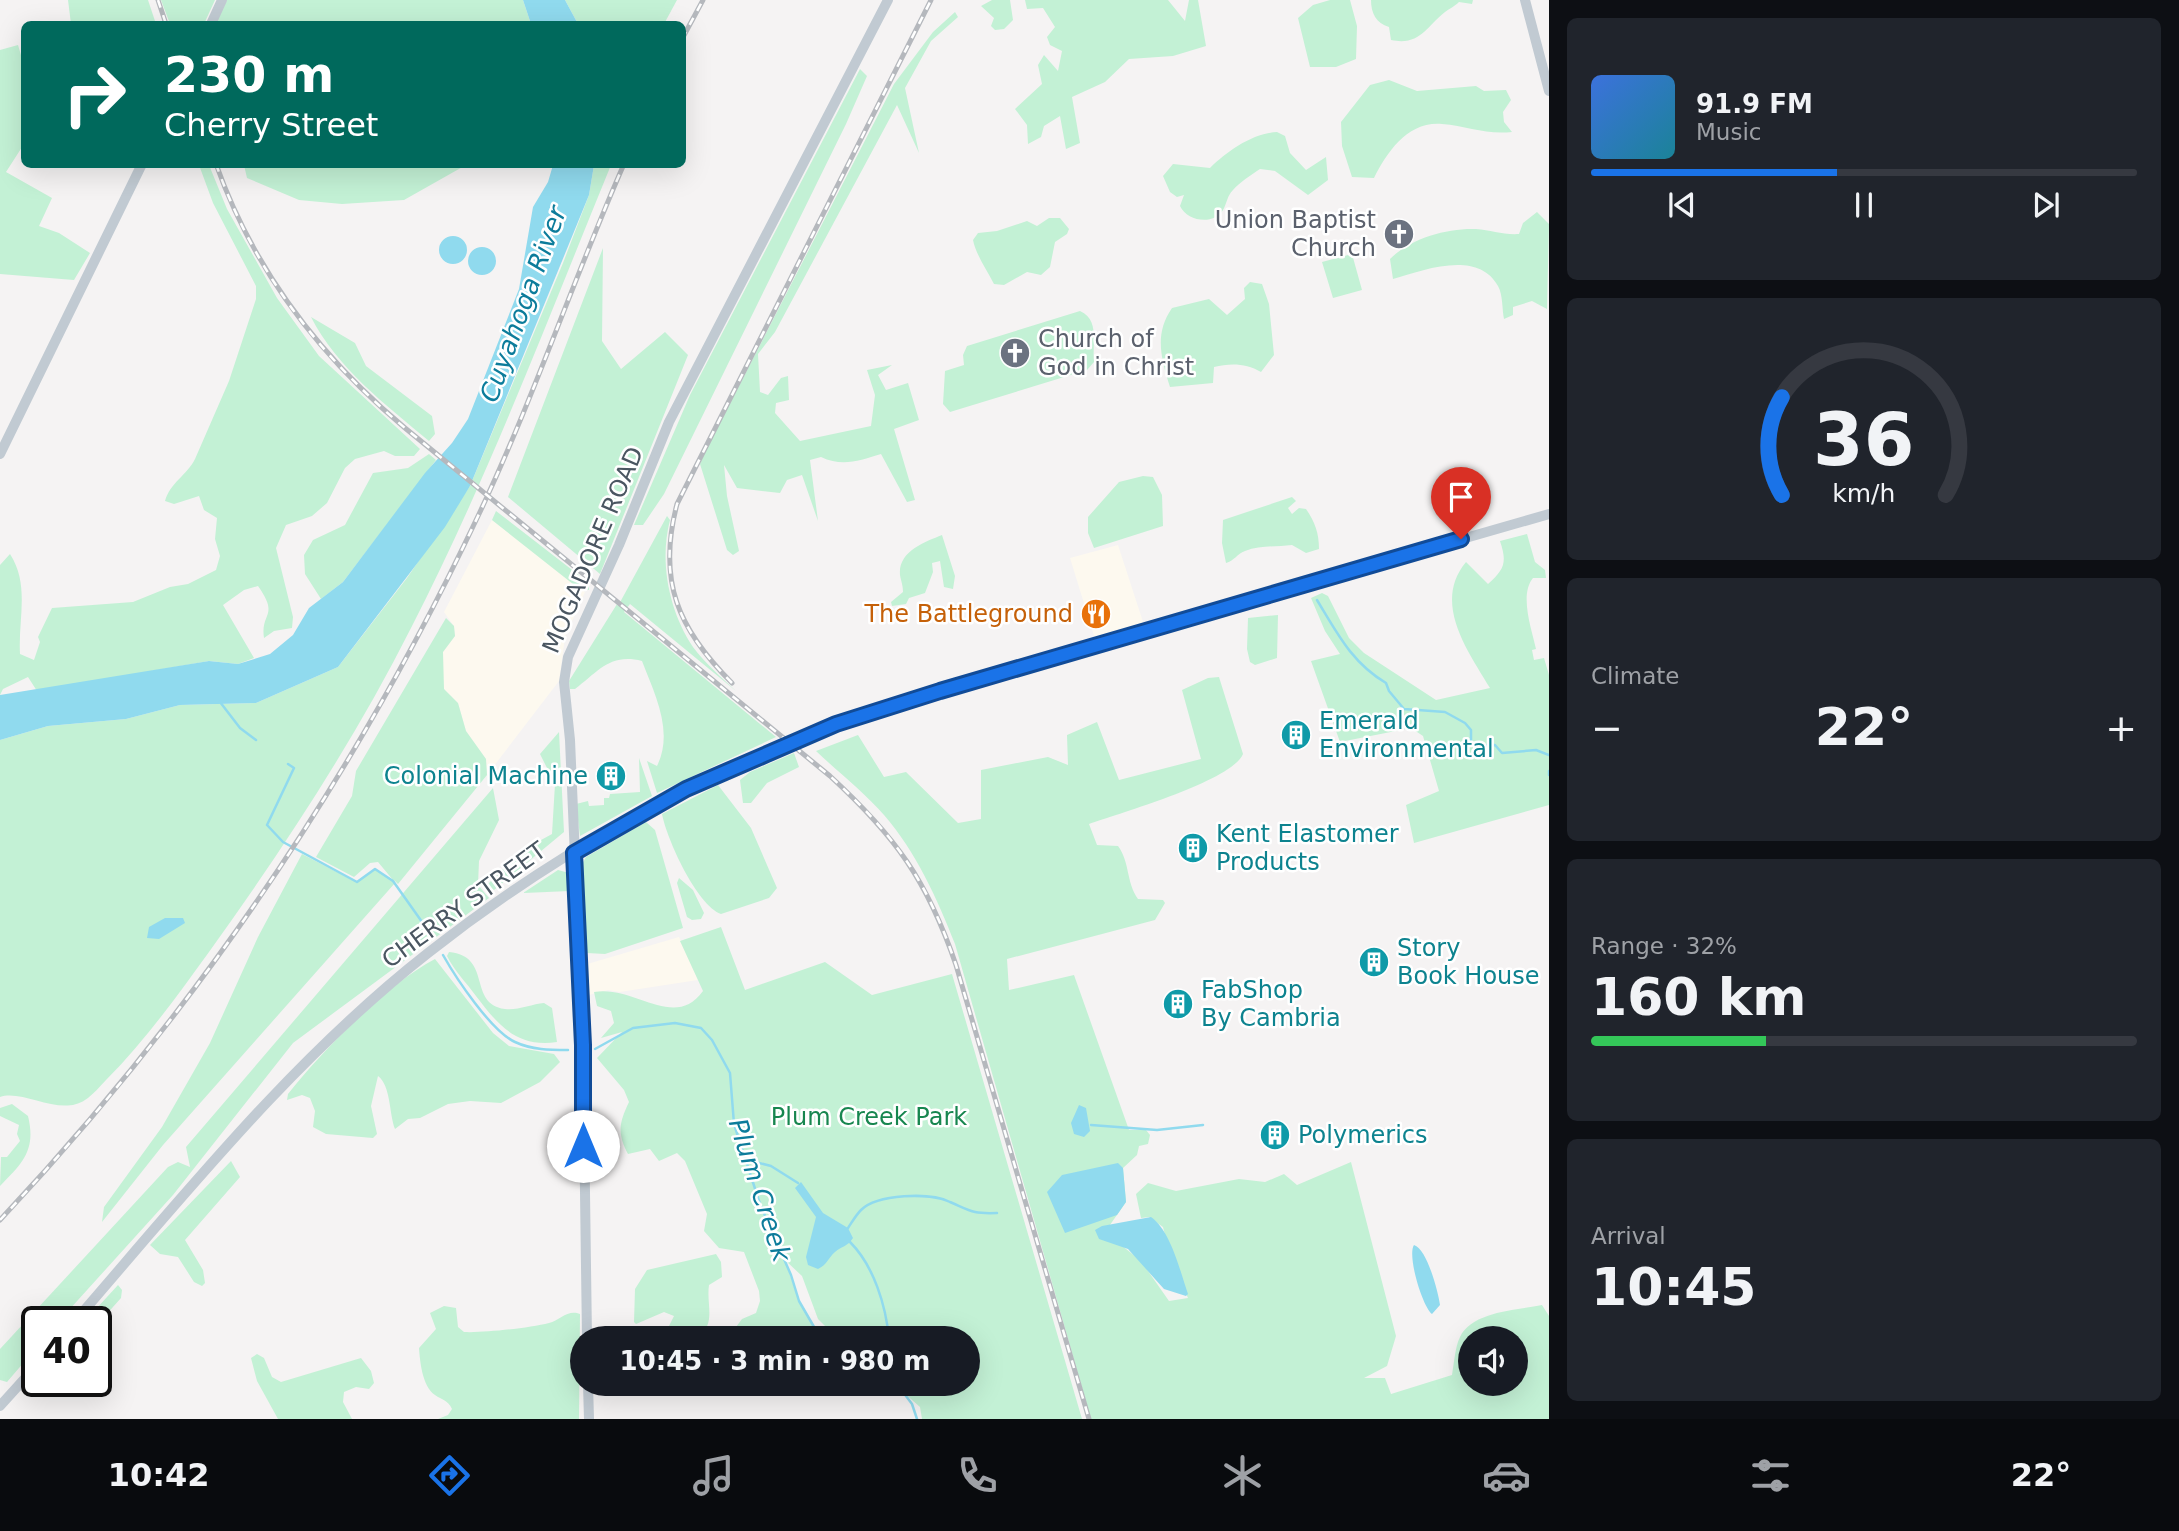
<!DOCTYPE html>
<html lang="en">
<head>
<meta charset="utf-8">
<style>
	:root { --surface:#171b24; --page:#20242c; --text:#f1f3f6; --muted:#9ea1a6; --line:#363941; --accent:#1a73e8 }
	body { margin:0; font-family:"DejaVu Sans",sans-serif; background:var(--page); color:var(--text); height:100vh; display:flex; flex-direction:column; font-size:26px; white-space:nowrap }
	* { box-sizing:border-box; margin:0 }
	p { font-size:23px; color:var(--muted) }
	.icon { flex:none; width:38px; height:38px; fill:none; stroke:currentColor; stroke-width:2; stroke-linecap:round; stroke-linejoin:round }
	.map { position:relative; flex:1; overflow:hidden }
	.drawer { display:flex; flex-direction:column; gap:18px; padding:18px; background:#0d0f14; width:630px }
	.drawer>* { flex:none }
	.banner { position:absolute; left:21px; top:21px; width:665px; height:147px; border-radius:10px; box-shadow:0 7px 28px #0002; background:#00695c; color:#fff; overflow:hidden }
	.fabs { position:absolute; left:1458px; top:1326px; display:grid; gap:14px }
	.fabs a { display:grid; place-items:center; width:70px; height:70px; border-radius:50%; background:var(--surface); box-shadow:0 7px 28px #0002; font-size:35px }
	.speed { position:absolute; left:21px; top:1306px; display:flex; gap:14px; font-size:35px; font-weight:700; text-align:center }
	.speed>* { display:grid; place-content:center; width:91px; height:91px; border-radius:50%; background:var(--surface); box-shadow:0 7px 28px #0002; line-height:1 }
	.speed .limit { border:4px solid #111; border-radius:10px; background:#fff; color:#111 }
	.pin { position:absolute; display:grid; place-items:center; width:60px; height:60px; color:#fff; margin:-72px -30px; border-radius:50% 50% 50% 0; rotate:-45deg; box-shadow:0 0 7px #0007 }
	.pin .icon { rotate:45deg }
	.me { position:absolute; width:77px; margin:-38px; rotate:0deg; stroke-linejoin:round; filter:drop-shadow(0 0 5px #0008) }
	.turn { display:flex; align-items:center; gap:24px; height:147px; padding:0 28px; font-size:32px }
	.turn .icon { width:91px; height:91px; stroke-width:2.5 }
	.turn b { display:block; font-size:49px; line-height:60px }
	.big { font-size:52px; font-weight:600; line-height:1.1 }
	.drawer .tile { flex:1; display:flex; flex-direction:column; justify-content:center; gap:10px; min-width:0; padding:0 24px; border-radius:10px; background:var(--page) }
	.drawer .dial { align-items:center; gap:0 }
	.dial svg { height:182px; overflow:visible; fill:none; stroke:var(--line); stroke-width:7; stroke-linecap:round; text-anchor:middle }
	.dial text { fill:var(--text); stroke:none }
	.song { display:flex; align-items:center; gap:21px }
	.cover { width:84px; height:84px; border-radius:10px; background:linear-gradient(135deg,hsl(220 70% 55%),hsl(190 70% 35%)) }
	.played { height:7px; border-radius:4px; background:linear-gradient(90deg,var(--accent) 45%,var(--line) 45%) }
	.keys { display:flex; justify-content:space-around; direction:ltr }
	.heat { display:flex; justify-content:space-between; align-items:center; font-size:38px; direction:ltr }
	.charge { height:10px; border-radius:5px; background:linear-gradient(90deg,#34c759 32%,var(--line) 0) }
	.trip { position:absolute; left:570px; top:1326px; width:410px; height:70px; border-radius:35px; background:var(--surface); box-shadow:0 7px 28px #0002; font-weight:600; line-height:70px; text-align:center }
	.tab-bar { display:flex; height:112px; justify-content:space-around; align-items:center; background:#090b0e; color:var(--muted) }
	.tab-bar .icon { width:49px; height:49px }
	.tab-bar .active { color:var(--accent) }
	.tab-bar b { font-size:32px; color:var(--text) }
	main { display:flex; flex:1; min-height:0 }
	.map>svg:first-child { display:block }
	.commercial { fill:#fdf9ef }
	.green { fill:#c3f1d5; fill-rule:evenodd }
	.water { fill:#90daee }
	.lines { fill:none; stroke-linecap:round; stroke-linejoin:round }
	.stream { stroke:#90daee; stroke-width:2.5 }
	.minor { stroke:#c1cad2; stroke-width:10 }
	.rail-casing { stroke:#b5b8bd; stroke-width:5 }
	.rail { stroke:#fff; stroke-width:2.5; stroke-dasharray:8; stroke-linecap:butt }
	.route-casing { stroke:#114b97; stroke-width:18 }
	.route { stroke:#1a73e8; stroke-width:12 }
	.labels { text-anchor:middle; stroke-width:5; stroke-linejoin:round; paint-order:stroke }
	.worship-label { font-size:24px; fill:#5b616d; stroke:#fff; text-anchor:end }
	.street-label { font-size:24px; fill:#4a5661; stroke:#fff }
	.food-label { font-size:24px; fill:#c56008; stroke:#fff; text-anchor:end }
	.culture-label { font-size:24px; fill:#0d838f; stroke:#fff; text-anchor:start }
	.park-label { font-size:24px; fill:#17864f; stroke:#fff }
	.water-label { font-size:26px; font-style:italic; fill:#0c7c9b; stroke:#fff }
</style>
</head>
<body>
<main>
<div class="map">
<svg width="1549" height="1419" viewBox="0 0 1549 1419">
	<rect width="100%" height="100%" fill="#f5f3f3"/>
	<path class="commercial" d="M492 520 585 592 565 637 559 681 487 775 486 759 466 731 458 703 444 689 442 669 443 652 455 636 454 626 444 612Z
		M1118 545 1145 628 1096 642 1070 558Z
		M679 937 698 980 620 992 608 990 585 996 584 965Z"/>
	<path class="green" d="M68 0H148L156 24H71Z
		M161 0H215L204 24H170Z
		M227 0H523L531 24H215Z
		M565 0H677L664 24H578Z
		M992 0H1010L1013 20 1004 29 995 30 991 26 994 18 981 6Z
		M1025 0H1168L1185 21 1189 0H1198L1206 46 1173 56 1129 59 1105 82 1072 97 1080 143 1066 149 1060 116 1044 126 1041 137 1028 144 1027 125 1015 109 1042 84 1038 65 1044 55 1058 71 1062 51 1050 45 1047 37 1055 27 1043 8 1027 9Z
		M1330 0H1350L1357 26 1356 59 1336 67H1310L1298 18 1313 5Z
		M1371 0H1473L1472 4 1459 2C1454 7 1450 8 1445 12 1426 27 1420 46 1391 40L1389 27C1376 23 1371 13 1371 0Z
		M955 12 958 17 931 41 905 88 919 153 897 105 775 332 758 354 760 392 768 395 781 378 788 376 789 400 776 403 775 413 800 441 871 426 875 395 867 370 892 365 878 375 886 390 908 383 919 420 894 429 915 500 907 502 881 454C859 461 842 467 821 457L810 460 818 521 802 475 787 480 780 493 737 488 724 465 727 496 739 551 733 555 727 550 700 464 704 454 894 84 933 32Z
		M18 45 24 65V144L6 172 52 198 39 226 59 233 90 253 74 280 0 274V50Z
		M860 69 867 76 846 124 664 494 643 525H634L690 395Z
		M1389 80 1417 91 1476 86 1484 91 1506 90 1511 100 1503 112 1504 122 1512 132C1486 135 1467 126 1442 124 1408 121 1387 152 1374 178L1352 177 1342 146 1341 122 1370 85Z
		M1277 132 1285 136 1290 153 1306 170 1326 157 1328 180 1308 195 1275 171 1260 169C1251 175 1240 182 1233 190 1227 196 1227 203 1223 210 1213 226 1187 221 1180 206L1184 195 1177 197 1170 192 1163 176 1173 164 1210 168C1227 151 1253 133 1277 132Z
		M199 165H209L227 209 277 298 319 356 420 449 414 456H395L384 451 355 459 345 468 327 503 312 516 286 525 276 548 293 617 292 628 274 631 264 638C260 612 280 617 258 586L244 590 223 605 254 658 238 664 209 661 37 691 28 677 3 689 0 695V565L10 554C30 585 18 619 20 654L34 660 40 642 38 637 52 608 133 602 170 587 188 584 216 570 220 556 215 539 217 518 204 510 199 496 174 504 165 501C170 483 187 475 195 459L229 381 256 299V286L213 203Z
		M244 165V164L466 165 404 200 342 204 299 200 247 178Z
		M594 165H611C547 321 488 478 411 628 354 741 283 849 209 952 177 996 145 1041 106 1080 100 1086 93 1095 85 1100 60 1117 23 1089 0 1097V740L48 726 126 719 180 705 256 703 338 667 407 578 470 486 563 263 589 195Z
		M1537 212 1549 224 1547 309 1532 301 1513 307V315L1504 319C1502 309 1503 295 1498 286 1478 249 1423 270 1393 279L1390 259C1411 238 1447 228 1476 229 1491 230 1503 235 1519 234L1523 223Z
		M1049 218H1060L1069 229 1067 234 1055 242 1050 267 1041 275 1027 272 1004 285 994 284C987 270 976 255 973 240L978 233 997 231 1027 221 1037 226Z
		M603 248 602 341 621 369 665 332 688 355 600 574 508 497Z
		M1352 254 1362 290 1333 298 1322 262Z
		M1250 282 1262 284 1269 304 1274 355 1261 372C1246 363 1230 363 1214 367L1213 383 1170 387C1161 358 1154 334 1172 308L1209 299 1227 315 1245 299 1244 288Z
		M1080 311C1100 320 1092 343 1094 362L1087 370 950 412 943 404 945 371 964 365 963 355 967 346Z
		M311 317 355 343 366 366 432 416 435 434 429 441C386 405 337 368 311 317Z
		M429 454 436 460 343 582 321 599 305 574 304 555 313 540 345 525 373 473 408 468Z
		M1143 476 1153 477 1162 495 1163 526 1094 548 1088 533V517L1119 482Z
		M1292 497 1296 501 1288 508 1292 514 1299 508 1306 509C1315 522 1319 533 1319 549L1306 553 1292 545C1276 547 1260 545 1245 551 1237 554 1234 561 1226 563L1222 543 1223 520Z
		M496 511 589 583V590L578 588 492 520Z
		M667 516 670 520C659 562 669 611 693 647 705 663 721 677 736 691L630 604 624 612 776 737 657 793 647 761 657 766C674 731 655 695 642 661 610 653 599 671 575 689H570L569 681 617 604 618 606Z
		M1527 534 1535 562 1545 570 1546 578H1533C1519 595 1532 630 1536 649L1532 650 1534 660 1544 658 1549 675V805L1414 843 1406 805 1439 791 1423 736 1411 728 1340 742 1311 661 1340 654 1325 631 1311 598 1322 593 1328 596 1349 638 1364 653 1436 700 1490 688C1468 651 1432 603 1466 562L1488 584C1505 569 1507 562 1500 541Z
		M942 535 955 576 953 589 944 587 940 561 932 563 933 572 925 593 909 598 906 604 892 606 891 602 903 592C903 585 901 581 900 575 898 551 925 542 942 535Z
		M1278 615 1277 658 1255 665 1250 662 1247 649 1248 618Z
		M446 618 454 626 455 636 443 652 444 689 458 703 466 731 486 759 487 775 398 884 394 880 395 883 163 1145 102 1222 104 1207 162 1127 210 1043 258 937 302 854 356 882 375 869 393 880 378 862 370 863 354 877 316 857 352 796 356 771Z
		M1219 677 1243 754C1232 781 1120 813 1089 824L1097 845 1118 846C1130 862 1126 882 1138 899L1163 900 1165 903 1155 920 1007 959 1009 990 1074 975 1129 1130H1146L1150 1135 1148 1144 1139 1146 1137 1155 1123 1168 1126 1202 1105 1232 1141 1261 1169 1301 1188 1298 1172 1262 1163 1227 1149 1217 1141 1218 1136 1194 1148 1183 1176 1191 1239 1179 1265 1182 1284 1174 1297 1185 1351 1162 1396 1336 1387 1366 1364 1378H1385L1391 1394 1452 1375C1454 1364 1455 1347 1460 1337 1472 1311 1518 1310 1542 1305L1549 1316V1419H1091L955 944C937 898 916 852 884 815 864 792 838 772 816 751L858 735 884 777 906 772 958 823 981 819V770L1048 757 1068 765 1067 735 1097 722 1119 780 1201 759 1182 690 1208 678ZM1470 1339H1516V1384H1470Z
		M559 732 564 832 494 890 487 885 521 851 552 834 555 784 540 754Z
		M794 753 799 767 767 783 751 803H743L740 780 750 772Z
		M639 758 652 796 580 836 576 804 588 801 589 806 604 805V798H609L610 794 640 792Z
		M718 785 751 828 777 888 769 898 721 914C697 905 667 840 662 814Z
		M493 788 499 820 479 861 478 885 489 898 293 1043 173 1195 59 1321H37V1347L7 1382 0 1380V1349L168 1167 178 1162 190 1167 186 1147Z
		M646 822 655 830 683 928 605 954 587 953 581 866 586 857Z
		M558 870 569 873 570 891 523 893Z
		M679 878 693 890 704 913 701 919 692 920 687 917 677 883Z
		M721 927 745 990 825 962 872 995 952 974 1082 1419H922L920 1407 894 1384H968V1339H838L818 1319 802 1276 785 1260 799 1302 821 1339H783L736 1327 742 1319 756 1313 760 1301 759 1291 744 1252 719 1248 704 1231 707 1214 685 1161 677 1153 659 1161 650 1149 628 1154C617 1133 619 1123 629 1102L624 1090 597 1058 622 1032 601 1038 614 1023 611 1011 597 1006 594 992C636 985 674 1031 703 991L680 941Z
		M449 952C493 956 467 1004 505 1009 516 1011 532 1004 544 1003L552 1008 557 1042C517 1048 498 1025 476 996 466 982 455 972 447 956Z
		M435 959 493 1033 509 1046 554 1054 560 1062 540 1082 501 1103 470 1101 448 1104 420 1118 408 1119 395 1129C389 1113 391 1086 378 1076L371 1106 377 1134 373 1138 326 1134 313 1127 315 1111 310 1098 302 1095 287 1100 288 1094C322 1051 387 984 435 959Z
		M12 1104 28 1116C36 1149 24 1162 0 1186L1 1157H7L20 1141 17 1134 19 1125 0 1116V1108Z
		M231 1161 240 1177 185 1240 203 1270 205 1283 202 1286 194 1282 178 1257 160 1254 150 1245Z
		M716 1254 721 1262 722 1277 709 1285C706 1305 717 1323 697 1339H658L664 1336 674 1316 664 1312 636 1324 634 1322 635 1289 647 1270Z
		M118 1285 122 1290 121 1298 96 1326V1321H85Z
		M444 1306 456 1308 458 1327 464 1332C484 1333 529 1328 549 1323 560 1320 568 1309 580 1314L579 1419H438L448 1415 452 1409C448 1400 442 1400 435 1395 422 1386 420 1361 419 1348L436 1329 430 1313Z
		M257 1354 264 1358 272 1377 281 1382 361 1358 371 1371 374 1383 369 1389 356 1387 344 1392 343 1402 352 1419H278L257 1381 251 1358Z"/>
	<path class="water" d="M523 0H565L578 24H531Z
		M553 165H594L589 195 470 486 445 527 338 667 256 703 180 705 126 719 48 726 0 740V695L209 661 238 664 270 654 293 635 309 608 343 582 425 473 452 443 468 419 519 289 533 207 548 182Z
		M439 250a14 14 0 1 1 28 0a14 14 0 1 1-28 0Z
		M468 261a14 14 0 1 1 28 0a14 14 0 1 1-28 0Z
		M165 918H183L185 923 159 939 147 938 149 927Z
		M1079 1105 1086 1108 1090 1131 1084 1137 1074 1134 1071 1123Z
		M1118 1163 1123 1168 1126 1202 1117 1215 1065 1233 1047 1192 1062 1175Z
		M801 1182 823 1213 848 1228 853 1238C847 1247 842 1246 835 1252 828 1258 827 1265 818 1269L808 1265 806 1257 816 1217 795 1188Z
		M1151 1217C1171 1231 1180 1271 1188 1294L1186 1296 1164 1289 1128 1249 1099 1239 1095 1230 1102 1226Z
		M1414 1245C1427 1249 1438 1291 1440 1305L1432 1314C1422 1306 1407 1255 1414 1245Z"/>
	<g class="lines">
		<path class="stream" d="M1317 600C1337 633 1352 663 1386 683L1389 691 1404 709 1445 712 1465 723 1471 730V743L1476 746 1495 745 1502 753 1536 750 1549 755
			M220 702 240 728 256 740
			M288 764 294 768 267 825 283 842 357 882 375 869 393 881 432 936
			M1549 771V775
			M443 955C456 978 491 1031 515 1042 532 1050 550 1050 568 1050
			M595 1049 633 1028 675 1023 701 1028 712 1040 730 1073 734 1124 760 1204 791 1275 799 1301 821 1339
			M1091 1125 1157 1130 1203 1125
			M748 1160 771 1166 798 1183
			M848 1228C852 1222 856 1215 861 1210 877 1194 930 1192 950 1202 971 1211 972 1214 997 1213
			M850 1242C874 1266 886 1306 889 1339
			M897 1384 912 1404 917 1419"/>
		<path class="minor" d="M1525 0 1549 91
			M211 24 222 0
			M0 454 142 164
			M75 1321C186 1193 294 1058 428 953 550 857 689 779 834 725 929 690 1028 665 1124 637 1266 595 1407 555 1549 514
			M587 1339 583 1045 570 740 564 682 568 657 619 545 669 422 888 0
			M588 1384 589 1419
			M0 1406 37 1365"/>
		<g class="rail-casing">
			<path id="rail" d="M158 0 166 24
				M682 39 703 0
				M216 164C254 271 319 356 405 428L830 776C896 837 927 880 956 965L1089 1419
				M732 683C678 629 657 581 677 504L931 0
				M0 1220C197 1010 356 775 479 514 533 400 573 280 624 164"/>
		</g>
		<use href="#rail" class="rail"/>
	</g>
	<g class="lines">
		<g class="route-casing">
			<path id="route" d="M583 1146V1045L574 853 686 789 836 724 940 691 1461 539"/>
		</g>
		<use href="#route" class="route"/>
	</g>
	<defs>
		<g id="church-disc" transform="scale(1.575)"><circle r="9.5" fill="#6b7280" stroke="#fff"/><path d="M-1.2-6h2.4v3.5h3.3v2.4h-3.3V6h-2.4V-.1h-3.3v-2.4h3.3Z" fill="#fff"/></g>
		<g id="restaurant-disc" transform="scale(1.575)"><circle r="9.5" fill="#e8710a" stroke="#fff"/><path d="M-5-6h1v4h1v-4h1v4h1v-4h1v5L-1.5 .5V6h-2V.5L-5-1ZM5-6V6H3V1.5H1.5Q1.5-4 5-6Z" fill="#fff"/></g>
		<g id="building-disc" transform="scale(1.575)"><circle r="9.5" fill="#0f9aa8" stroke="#fff"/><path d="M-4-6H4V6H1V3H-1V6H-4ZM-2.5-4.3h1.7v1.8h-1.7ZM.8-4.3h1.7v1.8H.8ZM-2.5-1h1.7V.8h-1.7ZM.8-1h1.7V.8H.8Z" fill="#fff"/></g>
	</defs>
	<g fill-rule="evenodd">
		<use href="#church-disc" x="1399" y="234"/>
		<use href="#church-disc" x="1015" y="353"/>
		<use href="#restaurant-disc" x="1096" y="614"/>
		<use href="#building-disc" x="1296" y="735"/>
		<use href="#building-disc" x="611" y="776"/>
		<use href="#building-disc" x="1193" y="848"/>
		<use href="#building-disc" x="1374" y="962"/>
		<use href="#building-disc" x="1178" y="1004"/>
		<use href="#building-disc" x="1275" y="1135"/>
	</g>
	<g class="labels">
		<g class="worship-label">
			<text x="1376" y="228">Union Baptist<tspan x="1376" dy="28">Church</tspan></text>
			<text x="1038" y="347" text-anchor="start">Church of<tspan x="1038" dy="28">God in Christ</tspan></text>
		</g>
		<g class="street-label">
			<text transform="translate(593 550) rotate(-67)" y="8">MOGADORE ROAD</text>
			<text transform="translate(464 905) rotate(-36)" y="8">CHERRY STREET</text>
		</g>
		<g class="food-label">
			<text x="1073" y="622">The Battleground</text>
		</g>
		<g class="culture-label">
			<text x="1319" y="729">Emerald<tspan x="1319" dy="28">Environmental</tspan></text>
			<text x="588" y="784" text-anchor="end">Colonial Machine</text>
			<text x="1216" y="842">Kent Elastomer<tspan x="1216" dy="28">Products</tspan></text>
			<text x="1397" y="956">Story<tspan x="1397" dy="28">Book House</tspan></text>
			<text x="1201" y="998">FabShop<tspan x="1201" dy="28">By Cambria</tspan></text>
			<text x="1298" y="1143">Polymerics</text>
		</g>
		<g class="park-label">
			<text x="869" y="1125">Plum Creek Park</text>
		</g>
		<g class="water-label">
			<text transform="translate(523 304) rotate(-70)" y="9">Cuyahoga River</text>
			<text transform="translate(760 1190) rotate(72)" y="9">Plum Creek</text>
		</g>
	</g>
</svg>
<div class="fabs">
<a><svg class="icon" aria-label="sound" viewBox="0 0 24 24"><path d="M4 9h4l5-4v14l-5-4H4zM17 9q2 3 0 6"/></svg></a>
</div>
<div class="speed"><div class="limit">40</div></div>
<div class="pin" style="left:1461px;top:539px;background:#d93025"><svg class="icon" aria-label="arrive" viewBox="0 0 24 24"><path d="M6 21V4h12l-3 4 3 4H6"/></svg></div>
<svg class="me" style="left:583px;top:1146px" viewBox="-20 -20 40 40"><circle r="19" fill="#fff"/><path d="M0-13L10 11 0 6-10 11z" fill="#1a73e8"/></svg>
<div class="trip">10:45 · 3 min · 980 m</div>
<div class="banner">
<div class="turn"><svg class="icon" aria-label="right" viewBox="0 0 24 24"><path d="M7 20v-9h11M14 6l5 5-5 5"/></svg><div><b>230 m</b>Cherry Street</div></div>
</div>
</div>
<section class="drawer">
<div class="tile">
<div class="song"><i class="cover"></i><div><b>91.9 FM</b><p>Music</p></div></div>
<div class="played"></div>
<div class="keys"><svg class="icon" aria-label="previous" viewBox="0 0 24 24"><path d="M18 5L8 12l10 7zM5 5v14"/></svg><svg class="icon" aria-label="pause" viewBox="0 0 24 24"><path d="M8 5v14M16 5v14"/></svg><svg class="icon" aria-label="next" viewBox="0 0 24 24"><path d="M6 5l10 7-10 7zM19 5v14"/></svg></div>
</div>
<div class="tile dial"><svg viewBox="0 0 100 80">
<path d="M14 69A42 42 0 1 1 86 69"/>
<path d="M14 69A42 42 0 0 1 14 26" stroke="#1a73e8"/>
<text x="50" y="56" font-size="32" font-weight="700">36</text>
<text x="50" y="72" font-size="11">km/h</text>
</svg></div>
<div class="tile"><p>Climate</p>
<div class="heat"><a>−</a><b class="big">22°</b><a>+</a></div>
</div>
<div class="tile"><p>Range · 32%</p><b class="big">160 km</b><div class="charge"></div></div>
<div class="tile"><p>Arrival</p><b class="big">10:45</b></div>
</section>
</main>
<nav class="tab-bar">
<b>10:42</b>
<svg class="icon active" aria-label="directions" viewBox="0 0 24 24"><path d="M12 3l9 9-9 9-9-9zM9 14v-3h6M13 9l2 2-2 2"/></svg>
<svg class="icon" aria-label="music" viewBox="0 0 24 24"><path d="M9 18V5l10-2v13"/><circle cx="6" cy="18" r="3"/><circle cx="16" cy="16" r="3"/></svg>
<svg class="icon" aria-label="phone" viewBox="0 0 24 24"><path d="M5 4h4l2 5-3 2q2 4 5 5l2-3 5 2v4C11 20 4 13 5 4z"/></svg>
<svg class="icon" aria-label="climate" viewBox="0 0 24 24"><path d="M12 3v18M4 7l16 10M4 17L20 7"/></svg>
<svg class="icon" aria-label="car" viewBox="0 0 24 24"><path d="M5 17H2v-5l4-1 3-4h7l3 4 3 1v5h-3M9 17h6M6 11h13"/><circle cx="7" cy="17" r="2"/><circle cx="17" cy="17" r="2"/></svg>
<svg class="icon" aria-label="filters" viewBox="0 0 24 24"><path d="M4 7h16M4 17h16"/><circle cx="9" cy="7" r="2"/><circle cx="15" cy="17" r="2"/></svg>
<b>22°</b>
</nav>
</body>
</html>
